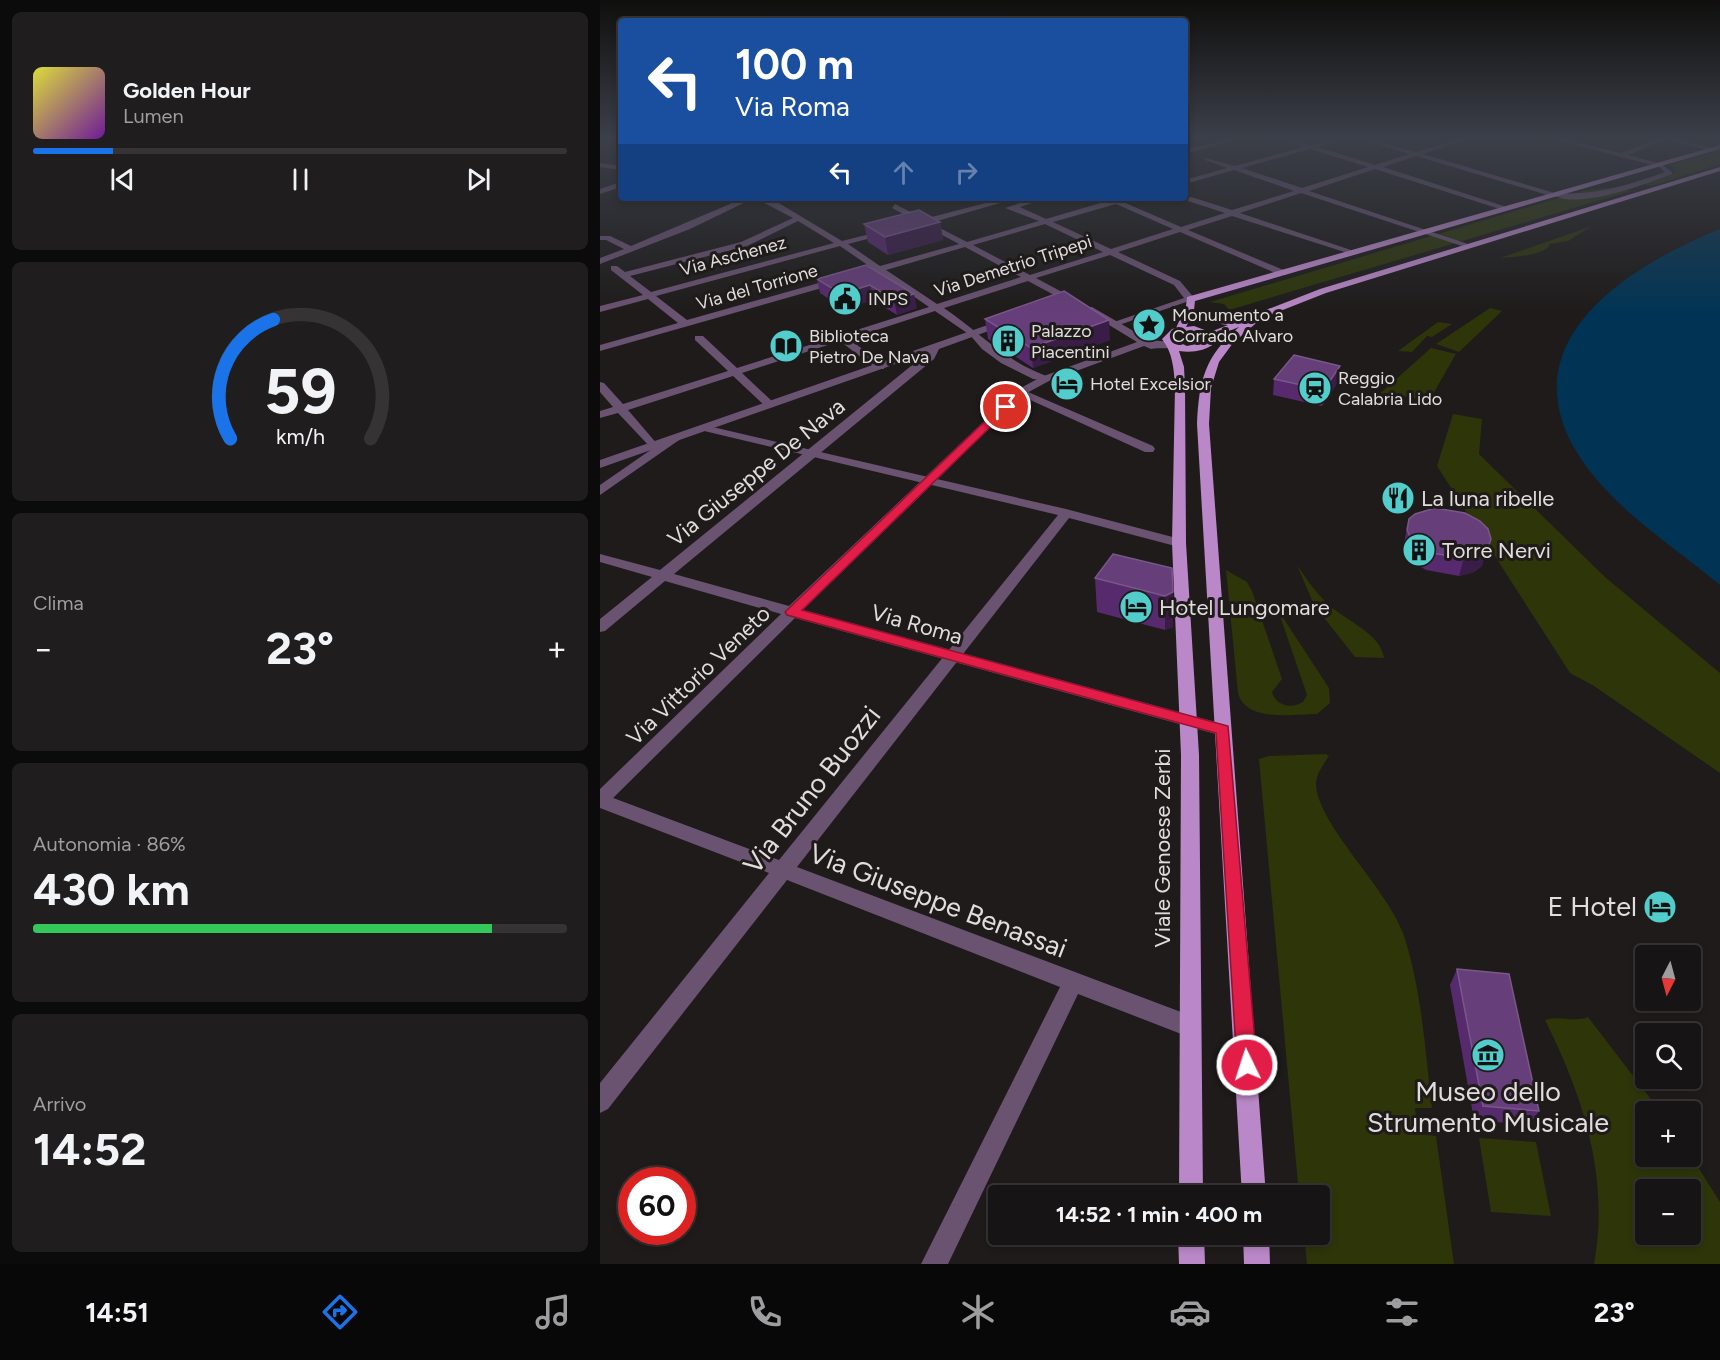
<!DOCTYPE html>
<html lang="it">
<head>
<meta charset="utf-8">
<style>
	:root { --surface:#161414; --page:#1f1d1d; --text:#f1f3f6; --muted:#9e9ea0; --line:#353334; --accent:#1a73e8 }
	body { margin:0; font-family:Figtree,sans-serif; background:var(--page); color:var(--text); height:100vh; display:flex; flex-direction:column; font-size:22px; white-space:nowrap }
	* { box-sizing:border-box; margin:0 }
	p { font-size:20px; color:var(--muted) }
	.icon { flex:none; width:33px; height:33px; fill:none; stroke:currentColor; stroke-width:2; stroke-linecap:round; stroke-linejoin:round }
	.map { position:relative; flex:1; overflow:hidden }
	.details { display:flex; flex-direction:column; gap:12px; padding:12px; background:#0c0b0b; width:600px }
	.details>* { flex:none }
	.hud { position:absolute; left:18px; top:18px; width:570px; height:183px; border-radius:6px; box-shadow:0 3px 9px #0003,0 0 0 2px var(--line); background:#1a4fa0; color:#fff; overflow:hidden }
	.needle { width:39px; rotate:186deg }
	.fabs { position:absolute; left:1035px; top:945px; display:grid; gap:12px }
	.fabs a { display:grid; place-items:center; width:66px; height:66px; border-radius:6px; background:var(--surface); box-shadow:0 3px 9px #0003,0 0 0 2px var(--line); font-size:30px }
	.speed { position:absolute; left:18px; top:1167px; display:flex; gap:12px; font-size:30px; font-weight:700; text-align:center }
	.speed>* { display:grid; place-content:center; width:78px; height:78px; border-radius:50%; background:var(--surface); box-shadow:0 3px 9px #0003,0 0 0 2px var(--line); line-height:1 }
	.speed .limit { border:9px solid #d22; background:#fff; color:#111 }
	.pin { position:absolute; display:grid; place-items:center; width:51px; height:51px; color:#fff; margin:-26px; border:3px solid #fff; border-radius:50%; box-shadow:0 2px 6px #0007 }
	.me { position:absolute; width:66px; margin:-33px; rotate:356deg; stroke-linejoin:round; filter:drop-shadow(0 0 4px #0008) }
	.turn { display:flex; align-items:center; gap:21px; height:126px; padding:0 18px; font-size:27px }
	.turn .icon { width:78px; height:78px; stroke-width:2.5 }
	.turn b { display:block; font-size:42px; line-height:51px }
	.lanes { display:flex; align-items:center; height:57px; padding:0 18px; background:#0003; justify-content:center; gap:30px; direction:ltr }
	.lanes .off { opacity:.35 }
	.big { font-size:45px; font-weight:700; line-height:1.1 }
	.details .widget { flex:1; display:flex; flex-direction:column; justify-content:center; gap:9px; min-width:0; padding:0 21px; border-radius:9px; background:var(--page) }
	.details .dial { align-items:center; gap:0 }
	.dial svg { height:156px; overflow:visible; fill:none; stroke:var(--line); stroke-width:7; stroke-linecap:round; text-anchor:middle }
	.dial text { fill:var(--text); stroke:none }
	.song { display:flex; align-items:center; gap:18px }
	.cover { width:72px; height:72px; border-radius:9px; background:linear-gradient(135deg,hsl(60 70% 55%),hsl(280 70% 35%)) }
	.played { height:6px; border-radius:3px; background:linear-gradient(90deg,var(--accent) 15%,var(--line) 15%) }
	.keys { display:flex; justify-content:space-around; direction:ltr }
	.heat { display:flex; justify-content:space-between; align-items:center; font-size:33px; direction:ltr }
	.charge { height:9px; border-radius:4px; background:linear-gradient(90deg,#34c759 86%,var(--line) 0) }
	.trip { position:absolute; left:388px; top:1185px; width:342px; height:60px; border-radius:6px; background:var(--surface); box-shadow:0 3px 9px #0003,0 0 0 2px var(--line); font-weight:700; line-height:60px; text-align:center }
	.dock { display:flex; height:96px; justify-content:space-around; align-items:center; background:#090808; color:var(--muted) }
	.dock .icon { width:42px; height:42px }
	.dock .active { color:var(--accent) }
	.dock b { font-size:27px; color:var(--text) }
	main { display:flex; flex:1; min-height:0 }
	.map>svg:first-child { display:block }
	.green { fill:#2d3509; fill-rule:evenodd }
	.water { fill:#013454 }
	.lines { fill:none; stroke-linecap:round; stroke-linejoin:round }
	.minor { fill:#6a5271; fill-rule:evenodd }
	.tertiary { fill:#6a5271; fill-rule:evenodd }
	.primary { fill:#ba88c8; fill-rule:evenodd }
	.wall { fill:#572a6e }
	.shaded-wall { fill:#3a1c48 }
	.building { fill:#663e7a; stroke:#795789; stroke-width:1.5 }
	.route { fill:#e11d48; stroke:#92132f; stroke-width:1.5 }
	.labels { text-anchor:middle; stroke-width:6; stroke-linejoin:round; paint-order:stroke }
	.far-street-label { font-size:18px; fill:#e0dddc; stroke:#1e1b1a }
	.far-poi-label { font-size:18px; fill:#e0dddc; stroke:#1e1b1a; text-anchor:start }
	.street-label { font-size:22px; fill:#e0dddc; stroke:#1e1b1a }
	.poi-label { font-size:22px; fill:#e0dddc; stroke:#1e1b1a; text-anchor:start }
	.near-street-label { font-size:27px; fill:#e0dddc; stroke:#1e1b1a }
	.near-poi-label { font-size:27px; fill:#e0dddc; stroke:#1e1b1a; text-anchor:end }
</style>
</head>
<body>
<main>
<section class="details">
<div class="widget">
<div class="song"><i class="cover"></i><div><b>Golden Hour</b><p>Lumen</p></div></div>
<div class="played"></div>
<div class="keys"><svg class="icon" aria-label="previous" viewBox="0 0 24 24"><path d="M18 5L8 12l10 7zM5 5v14"/></svg><svg class="icon" aria-label="pause" viewBox="0 0 24 24"><path d="M8 5v14M16 5v14"/></svg><svg class="icon" aria-label="next" viewBox="0 0 24 24"><path d="M6 5l10 7-10 7zM19 5v14"/></svg></div>
</div>
<div class="widget dial"><svg viewBox="0 0 100 80">
<path d="M14 69A42 42 0 1 1 86 69"/>
<path d="M14 69A42 42 0 0 1 36 8" stroke="#1a73e8"/>
<text x="50" y="56" font-size="32" font-weight="700">59</text>
<text x="50" y="72" font-size="11">km/h</text>
</svg></div>
<div class="widget"><p>Clima</p>
<div class="heat"><a>−</a><b class="big">23°</b><a>+</a></div>
</div>
<div class="widget"><p>Autonomia · 86%</p><b class="big">430 km</b><div class="charge"></div></div>
<div class="widget"><p>Arrivo</p><b class="big">14:52</b></div>
</section>
<div class="map">
<svg width="1120" height="1264" viewBox="0 0 1120 1264">
	<rect width="100%" height="100%" fill="#1e1b1a"/>
	<path class="green" d="M1120 151V164L1051 186 1043 184 1076 172 1075 168 1069 165Z
		M1020 187 1031 191 629 310 624 304 610 302 986 190Z
		M992 226 968 241 950 244C947 255 914 257 900 258Z
		M890 308 902 311 859 352 836 344Z
		M563 314V330L546 335 530 324Z
		M838 322 852 324 832 337 827 336 812 352 798 351Z
		M831 348 856 354 829 401 787 393 772 407 767 405Z
		M853 414 882 419 879 454 1005 577 1120 673V773L994 686 970 673 837 466Z
		M697 565C707 580 717 594 730 606 747 621 781 634 784 658L755 657 714 605Z
		M626 570 647 582 652 591 682 679 672 692C676 706 691 709 703 702L707 695 678 610 729 688 730 703 717 714C694 714 646 723 638 693Z
		M726 754 729 756C723 765 716 774 716 785 719 826 786 887 803 933 822 989 825 1050 832 1108H815L818 1134 836 1136 854 1264H707L704 1235 720 1234V1196L699 1195 659 759 669 756Z
		M988 1017 1060 1111 1046 1112V1156H1091L1120 1202V1264H994C1010 1178 983 1096 945 1020 960 1015 973 1023 988 1017ZM1046 1190H1090V1234H1046Z
		M879 1138 936 1142 951 1216 891 1212Z"/>
	<path class="water" d="M1120 229V585C1085 556 1039 525 1008 492 889 367 999 278 1120 229Z"/>
	<g class="lines">
		<path class="minor" d="M636 137H645L585 154V150Z
			M680 137 711 145 749 137 718 147 775 165 809 154 754 137H762L816 152 865 137H873L823 154 961 195 954 197 816 156 783 167 910 208 903 210 775 169 709 191 868 244V248L701 193 640 213 754 251V255L632 216 588 230 686 271V275H680L580 232 518 252 580 281 595 299 519 325 511 323 584 298 574 285 510 255 436 278 475 299V303H469L428 281 344 308C379 332 406 362 449 377V381L433 379 401 363 382 349 370 335 335 311 249 339 284 365V369H276L240 341 142 373 174 403V407H166L133 376 28 410 58 445 72 436H80L82 438 0 495V485L52 449 18 413 0 418V411L13 407 0 392V382L4 383 23 404 128 371 95 340V336H103L137 368 329 307 278 272 0 351V345L78 323 48 299 0 312V306L43 295 11 270V266H17L25 272 141 242 193 218 155 198H216L177 202 242 241 290 229V233L248 244 280 266 359 244 327 227V223L313 226V222L316 221 292 208 295 204 324 219 405 198H418L330 223 367 242 439 221 405 208 435 198H447L420 207 446 219 514 199 534 198 523 202 581 227 625 213 582 199 585 195 632 210 694 191 634 170 585 184V180L627 168 605 160V158L635 166 703 147 680 139ZM710 149 768 167 702 188 642 168ZM516 204 573 229 511 249 453 222ZM198 221 234 243 51 292 30 276 147 246ZM445 224 503 252 430 275 373 245ZM240 246 272 268 87 320 56 296ZM365 247 421 277 337 304 286 270Z
			M945 137H954L1021 153 1058 139 1056 137H1068L1116 149 1113 151 1066 140 1028 155 1062 164 1060 167Z
			M0 163 21 166V170L0 167Z
			M21 182V187L0 194V189Z
			M144 198H154L90 229 0 264V258L24 249 6 240H0V236H10L31 246Z
			M277 198H286L288 200 284 202Z
			M421 389 553 446 555 449 553 452H545L417 394 416 392Z
			M104 425 466 509 584 540 586 543 579 547 469 518 197 867 589 1015 597 1018 600 1026 597 1034 589 1037 478 994 348 1264H321L460 987 187 880 8 1109 0 1113V1083L169 873 0 808V793L179 860 458 515 100 430V426Z"/>
		<path class="tertiary" d="M1060 163 1072 172V174C1046 184 978 210 953 195L957 193C995 196 1029 185 1065 172L1057 165Z
			M486 307H492L549 340 572 342 577 345C571 350 559 347 551 349L544 346 449 381 425 394 203 610 623 724 629 726 631 730 629 734 623 736 195 618 6 805 0 807V789L181 614 65 581 5 631 0 632V619L52 577 0 562V554L60 570 327 353 0 468V460L402 320H408V324L339 349 334 359 74 574 189 606 417 390 441 377 537 342 486 311Z"/>
		<path class="primary" d="M1120 145V149L595 301 594 310 607 317 640 320 720 289 1120 167V171L726 293 662 318 633 343 619 362 611 388 609 424 666 1196H642L597 424C599 380 605 356 639 327L615 337V343C605 351 592 353 579 351L584 367 585 387 586 543 599 755 603 1196H579L581 755 572 543 575 387C574 370 573 353 562 339L572 329 576 328 586 306 587 297ZM591 317 606 322 628 325 610 332 594 326 586 327ZM593 332 605 337V342L587 346 572 339 578 334Z
			M578 1234H604L605 1264H579Z
			M643 1234H669L670 1264H644Z"/>
	</g>
	<path class="wall" d="M340 222 343 240 288 255 268 242 264 224Z
		M266 265 317 308 297 315 273 300 244 309 220 293 217 279Z
		M385 319 510 340 433 368 388 339Z
		M674 379 738 382 722 406 673 395Z
		M809 519 882 566 874 572 859 576 826 570 808 559 803 548Z
		M495 578 573 592V627L565 630 497 612Z
		M857 969 939 1111 929 1125 874 1120 850 985Z"/>
	<path class="shaded-wall" d="M340 222 343 240 288 255 285 237Z
		M270 285 273 300 244 309 241 294Z
		M314 294 317 308 297 315 294 300Z
		M509 320 510 340 433 368 431 348Z
		M740 366 738 382 722 406 724 390Z
		M891 539 882 566 874 572 859 576 864 558Z
		M573 592V627L565 630V596Z"/>
	<path class="building" d="M319 210 340 222 285 237 264 224Z
		M266 265 314 294 294 300 270 285 241 294 217 279Z
		M464 291 509 320 431 348 385 319Z
		M694 355 740 366 724 390 674 379Z
		M835 508 865 513 880 521 888 529 891 539 888 548 879 554 864 558 831 553 812 541 807 530 809 519 815 514Z
		M513 554 572 568 573 592 565 596 495 578Z
		M857 969 909 974 939 1111 883 1106Z"/>
	<linearGradient id="sky" x2="0" y2="1"><stop stop-color="#100f0e"/><stop offset="0.44" stop-color="#3b3f49"/><stop offset="1" stop-color="#3b3f49" stop-opacity="0"/></linearGradient>
	<rect width="1120" height="313" fill="url(#sky)"/>
	<path class="route" d="M402 405 411 407 202 610 628 726 657 1065 654 1072 647 1075 640 1072 637 1065 616 733 187 615 185 612Z"/>
	<defs>
		<g id="civic-disc" transform="scale(1.725)"><circle r="9.5" fill="#52cdcc" stroke="#1e1b1a"/><path d="M-.6-6.5H3V-4.5H.6V-3L4-1V1h2V6H-6V1h2V-1L-.6-3ZM-1.2 2.5V6h2.4V2.5Z" fill="#111"/></g>
		<g id="sight-disc" transform="scale(1.725)"><circle r="9.5" fill="#52cdcc" stroke="#1e1b1a"/><path d="M0-6L1.8-2.2L6-1.7L2.9 1.2L3.7 5.4L0 3.3L-3.7 5.4L-2.9 1.2L-6-1.7L-1.8-2.2Z" fill="#111"/></g>
		<g id="building-disc" transform="scale(1.725)"><circle r="9.5" fill="#52cdcc" stroke="#1e1b1a"/><path d="M-4-6H4V6H1V3H-1V6H-4ZM-2.5-4.3h1.7v1.8h-1.7ZM.8-4.3h1.7v1.8H.8ZM-2.5-1h1.7V.8h-1.7ZM.8-1h1.7V.8H.8Z" fill="#111"/></g>
		<g id="library-disc" transform="scale(1.725)"><circle r="9.5" fill="#52cdcc" stroke="#1e1b1a"/><path d="M-6-4Q-3-5.5-.7-3.5V5Q-3 3-6 4ZM6-4Q3-5.5 .7-3.5V5Q3 3 6 4Z" fill="#111"/></g>
		<g id="hotel-disc" transform="scale(1.725)"><circle r="9.5" fill="#52cdcc" stroke="#1e1b1a"/><path d="M-6-4.5h1.5V1H6V5H4.5V3h-9V5H-6ZM-4 0a1.8 1.8 0 1 1 3.6 0ZM.5 0V-2.5h3Q6-2.5 6 0Z" fill="#111"/></g>
		<g id="station-disc" transform="scale(1.725)"><circle r="9.5" fill="#52cdcc" stroke="#1e1b1a"/><path d="M-3-6H3Q5-6 5-4V2Q5 4 3 4L4.5 6H3L1.5 4h-3L-3 6H-4.5L-3 4Q-5 4-5 2V-4Q-5-6-3-6ZM-3.5-4v3h7v-3ZM-3.5 1v1.5H-2V1ZM2 1v1.5H3.5V1Z" fill="#111"/></g>
		<g id="restaurant-disc" transform="scale(1.725)"><circle r="9.5" fill="#52cdcc" stroke="#1e1b1a"/><path d="M-5-6h1v4h1v-4h1v4h1v-4h1v5L-1.5 .5V6h-2V.5L-5-1ZM5-6V6H3V1.5H1.5Q1.5-4 5-6Z" fill="#111"/></g>
		<g id="museum-disc" transform="scale(1.725)"><circle r="9.5" fill="#52cdcc" stroke="#1e1b1a"/><path d="M0-6L6-3V-2H-6V-3ZM-5-1h2V3h-2ZM-1-1h2V3h-2ZM3-1h2V3H3ZM-6 4H6V6H-6Z" fill="#111"/></g>
	</defs>
	<g fill-rule="evenodd">
		<use href="#civic-disc" x="245" y="299"/>
		<use href="#sight-disc" x="549" y="325"/>
		<use href="#building-disc" x="408" y="341"/>
		<use href="#library-disc" x="186" y="346"/>
		<use href="#hotel-disc" x="467" y="384"/>
		<use href="#station-disc" x="715" y="388"/>
		<use href="#restaurant-disc" x="798" y="498"/>
		<use href="#building-disc" x="819" y="550"/>
		<use href="#hotel-disc" x="536" y="607"/>
		<use href="#hotel-disc" x="1060" y="907"/>
		<use href="#museum-disc" x="888" y="1055"/>
	</g>
	<g class="labels">
		<g class="far-street-label">
			<text transform="translate(133 256) rotate(-15)" y="6">Via Aschenez</text>
			<text transform="translate(413 266) rotate(-18)" y="6">Via Demetrio Tripepi</text>
			<text transform="translate(157 287) rotate(-16)" y="6">Via del Torrione</text>
		</g>
		<g class="far-poi-label">
			<text x="268" y="305">INPS</text>
			<text x="572" y="321">Monumento a<tspan x="572" dy="21">Corrado Alvaro</tspan></text>
			<text x="431" y="337">Palazzo<tspan x="431" dy="21">Piacentini</tspan></text>
			<text x="209" y="342">Biblioteca<tspan x="209" dy="21">Pietro De Nava</tspan></text>
			<text x="738" y="384">Reggio<tspan x="738" dy="21">Calabria Lido</tspan></text>
			<text x="490" y="390">Hotel Excelsior</text>
		</g>
		<g class="street-label">
			<text transform="translate(156 472) rotate(-39)" y="8">Via Giuseppe De Nava</text>
			<text transform="translate(317 624) rotate(16)" y="8">Via Roma</text>
			<text transform="translate(98 675) rotate(-44)" y="8">Via Vittorio Veneto</text>
			<text transform="translate(562 848) rotate(-90)" y="8">Viale Genoese Zerbi</text>
		</g>
		<g class="poi-label">
			<text x="821" y="506">La luna ribelle</text>
			<text x="842" y="558">Torre Nervi</text>
			<text x="559" y="615">Hotel Lungomare</text>
		</g>
		<g class="near-street-label">
			<text transform="translate(212 790) rotate(-52)" y="9">Via Bruno Buozzi</text>
			<text transform="translate(338 901) rotate(21)" y="9">Via Giuseppe Benassai</text>
		</g>
		<g class="near-poi-label">
			<text x="1037" y="916">E Hotel</text>
			<text x="888" y="1101" text-anchor="middle">Museo dello<tspan x="888" dy="31">Strumento Musicale</tspan></text>
		</g>
	</g>
</svg>
<div class="fabs">
<a><svg class="needle" viewBox="-14 -14 28 28"><path d="M0-13l5 13h-10z" fill="#e53935"/><path d="M0 13l5-13h-10z" fill="#9e9ea0"/></svg></a>
<a><svg class="icon" aria-label="search" viewBox="0 0 24 24"><circle cx="10" cy="10" r="6"/><path d="M15 15l6 6"/></svg></a>
<a>+</a>
<a>−</a>
</div>
<div class="speed"><div class="limit">60</div></div>
<div class="pin" style="left:406px;top:407px;background:#d93025"><svg class="icon" aria-label="arrive" viewBox="0 0 24 24"><path d="M6 21V4h12l-3 4 3 4H6"/></svg></div>
<svg class="me" style="left:647px;top:1065px" viewBox="-20 -20 40 40"><circle r="17" fill="#e11d48" stroke="#fff" stroke-width="3"/><path d="M0-11L8 9 0 5-8 9z" fill="#fff"/></svg>
<div class="trip">14:52 · 1 min · 400 m</div>
<div class="hud">
<div class="turn"><svg class="icon" aria-label="left" viewBox="0 0 24 24"><path d="M17 20v-9H6M10 6l-5 5 5 5"/></svg><div><b>100 m</b>Via Roma</div></div>
<div class="lanes"><svg class="icon" aria-label="left" viewBox="0 0 24 24"><path d="M17 20v-9H6M10 6l-5 5 5 5"/></svg><svg class="icon off" aria-label="ahead" viewBox="0 0 24 24"><path d="M12 20V5M6 11l6-6 6 6"/></svg><svg class="icon off" aria-label="right" viewBox="0 0 24 24"><path d="M7 20v-9h11M14 6l5 5-5 5"/></svg></div>
</div>
</div>
</main>
<nav class="dock">
<b>14:51</b>
<svg class="icon active" aria-label="directions" viewBox="0 0 24 24"><path d="M12 3l9 9-9 9-9-9zM9 14v-3h6M13 9l2 2-2 2"/></svg>
<svg class="icon" aria-label="music" viewBox="0 0 24 24"><path d="M9 18V5l10-2v13"/><circle cx="6" cy="18" r="3"/><circle cx="16" cy="16" r="3"/></svg>
<svg class="icon" aria-label="phone" viewBox="0 0 24 24"><path d="M5 4h4l2 5-3 2q2 4 5 5l2-3 5 2v4C11 20 4 13 5 4z"/></svg>
<svg class="icon" aria-label="climate" viewBox="0 0 24 24"><path d="M12 3v18M4 7l16 10M4 17L20 7"/></svg>
<svg class="icon" aria-label="car" viewBox="0 0 24 24"><path d="M5 17H2v-5l4-1 3-4h7l3 4 3 1v5h-3M9 17h6M6 11h13"/><circle cx="7" cy="17" r="2"/><circle cx="17" cy="17" r="2"/></svg>
<svg class="icon" aria-label="filters" viewBox="0 0 24 24"><path d="M4 7h16M4 17h16"/><circle cx="9" cy="7" r="2"/><circle cx="15" cy="17" r="2"/></svg>
<b>23°</b>
</nav>
</body>
</html>
